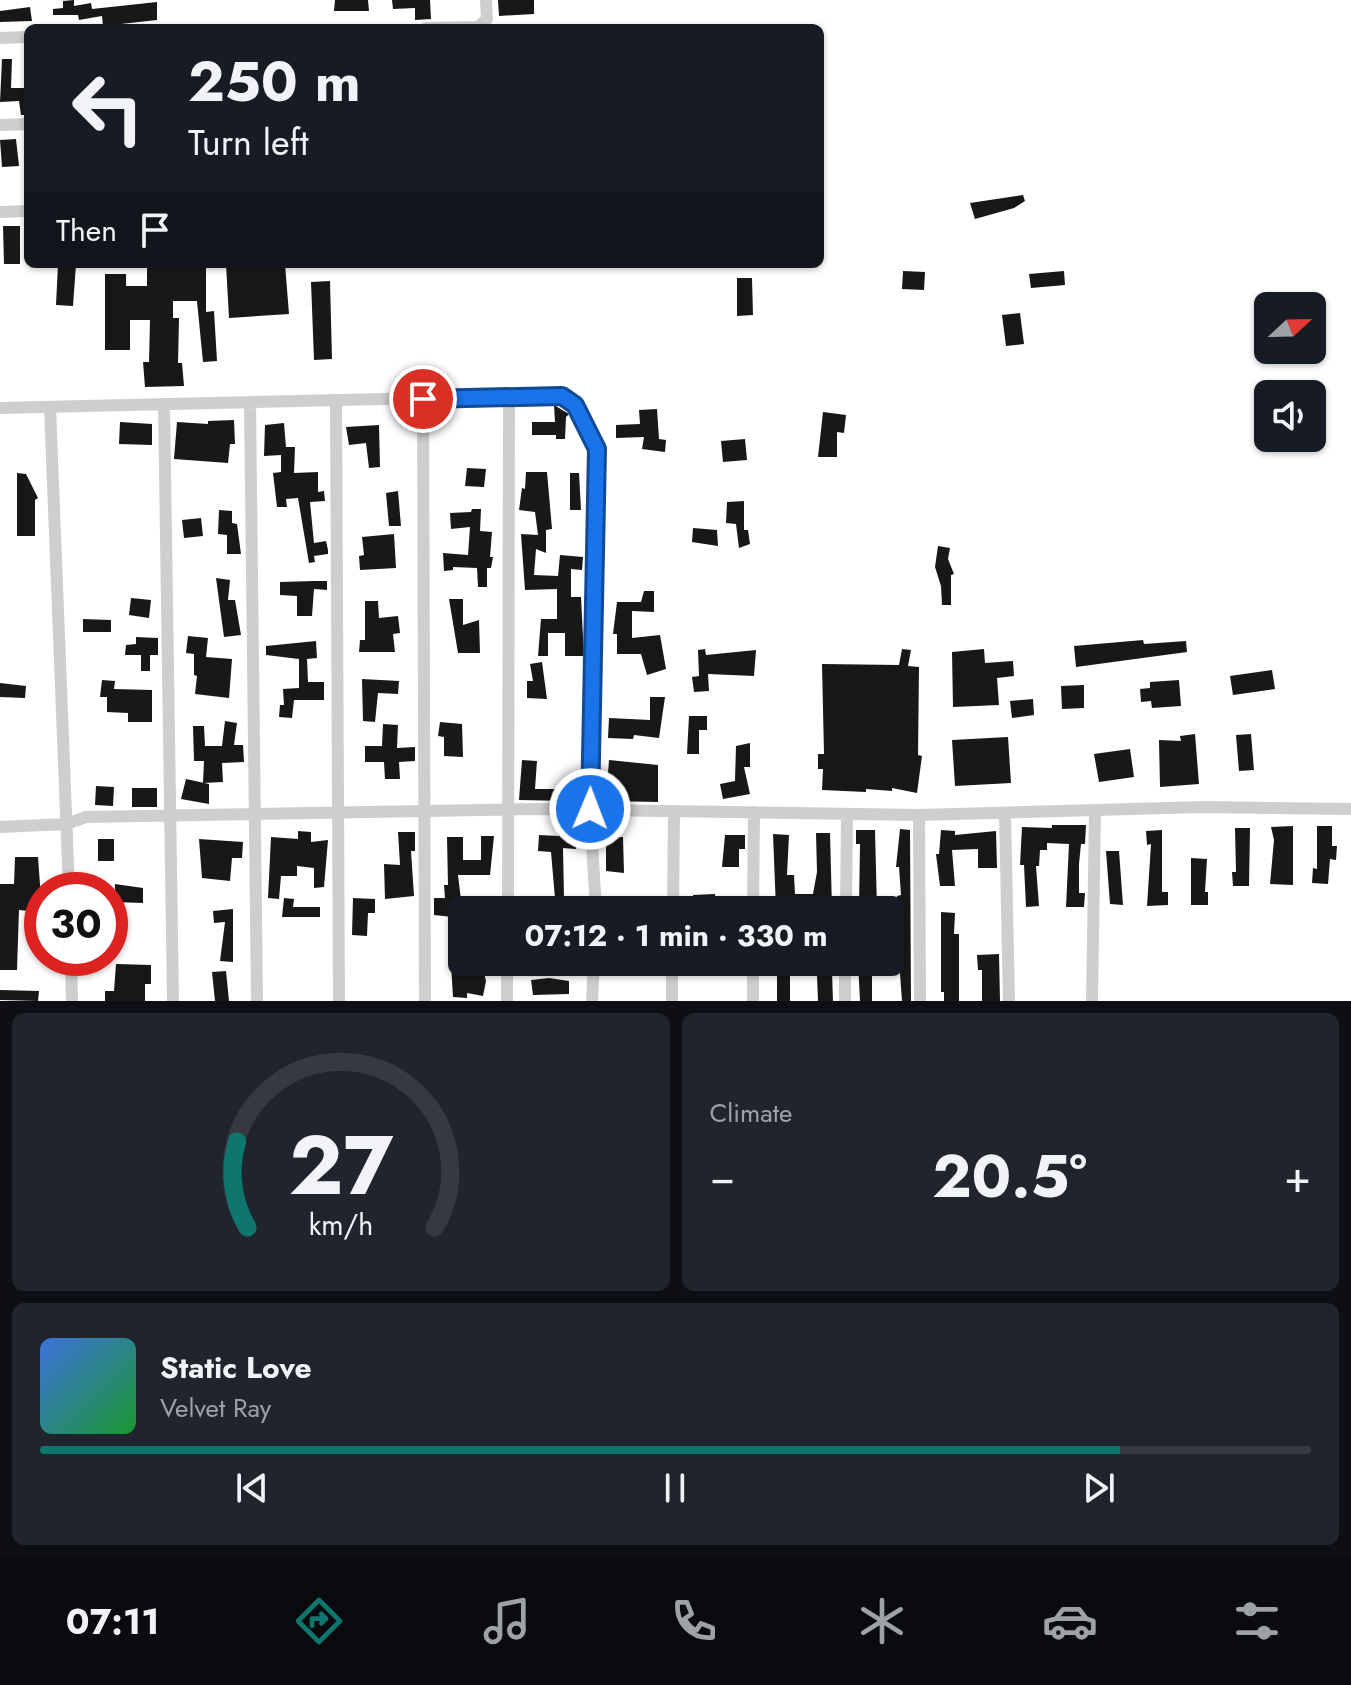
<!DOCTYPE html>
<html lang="en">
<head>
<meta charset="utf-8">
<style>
	:root { --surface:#171b24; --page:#20242c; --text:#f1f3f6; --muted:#9ea1a6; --line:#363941; --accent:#0f766e }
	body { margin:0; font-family:Jost,sans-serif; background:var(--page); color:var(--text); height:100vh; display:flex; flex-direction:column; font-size:30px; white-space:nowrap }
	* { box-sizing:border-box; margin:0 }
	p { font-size:26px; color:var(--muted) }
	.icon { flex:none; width:44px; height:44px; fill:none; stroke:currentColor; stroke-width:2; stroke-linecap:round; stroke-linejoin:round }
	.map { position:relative; height:1001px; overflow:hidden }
	.sheet { display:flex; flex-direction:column; gap:12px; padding:12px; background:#0d0f14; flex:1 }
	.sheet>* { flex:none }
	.banner { position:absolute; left:24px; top:24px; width:800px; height:244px; border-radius:12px; box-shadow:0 2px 6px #0004; background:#171b24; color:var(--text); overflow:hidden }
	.needle { width:52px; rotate:68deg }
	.buttons { position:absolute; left:1254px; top:292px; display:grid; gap:16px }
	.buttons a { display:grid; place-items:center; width:72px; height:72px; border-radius:12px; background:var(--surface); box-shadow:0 2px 6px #0004; font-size:40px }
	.speed { position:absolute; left:24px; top:872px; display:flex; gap:16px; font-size:40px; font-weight:700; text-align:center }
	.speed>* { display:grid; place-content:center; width:104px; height:104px; border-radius:50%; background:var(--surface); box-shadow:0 2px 6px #0004; line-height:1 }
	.speed .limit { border:12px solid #d22; background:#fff; color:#111 }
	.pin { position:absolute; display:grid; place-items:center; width:68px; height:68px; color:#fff; margin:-34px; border:4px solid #fff; border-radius:50%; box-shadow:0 2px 8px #0007 }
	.me { position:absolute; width:88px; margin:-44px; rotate:1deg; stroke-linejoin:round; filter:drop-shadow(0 0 6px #0008) }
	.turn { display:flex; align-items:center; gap:28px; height:168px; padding:0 32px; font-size:36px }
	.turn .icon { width:104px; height:104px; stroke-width:2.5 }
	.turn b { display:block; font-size:56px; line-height:68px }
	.then { display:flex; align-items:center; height:76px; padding:0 32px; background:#0003; gap:16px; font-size:30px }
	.big { font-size:60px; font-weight:700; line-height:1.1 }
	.sheet .tile { flex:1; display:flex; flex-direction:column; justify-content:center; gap:12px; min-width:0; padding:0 28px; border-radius:12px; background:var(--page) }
	.sheet .dial { align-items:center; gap:0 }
	.dial svg { height:208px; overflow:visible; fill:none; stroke:var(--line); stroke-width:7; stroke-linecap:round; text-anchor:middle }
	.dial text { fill:var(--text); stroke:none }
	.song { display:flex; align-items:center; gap:24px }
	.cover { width:96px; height:96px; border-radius:12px; background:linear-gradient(135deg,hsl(220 70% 55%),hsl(130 70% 35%)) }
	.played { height:8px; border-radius:4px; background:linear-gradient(90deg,var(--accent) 85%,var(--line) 85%) }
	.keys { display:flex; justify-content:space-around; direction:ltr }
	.heat { display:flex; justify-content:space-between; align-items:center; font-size:44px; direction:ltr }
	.sheet .tiles { flex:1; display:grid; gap:12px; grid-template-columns:1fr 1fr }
	.tile:last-child { grid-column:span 2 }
	.trip { position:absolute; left:448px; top:896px; width:456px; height:80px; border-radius:12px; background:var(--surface); box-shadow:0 2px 6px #0004; font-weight:700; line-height:80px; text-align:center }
	.menu { display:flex; height:128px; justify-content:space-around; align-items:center; background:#090b0e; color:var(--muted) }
	.menu .icon { width:56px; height:56px }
	.menu .active { color:var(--accent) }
	.menu b { font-size:36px; color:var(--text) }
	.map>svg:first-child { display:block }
	.building { fill:#181818 }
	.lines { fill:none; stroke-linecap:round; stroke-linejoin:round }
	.minor { stroke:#cecece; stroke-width:12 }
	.route-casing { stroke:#114b97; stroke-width:20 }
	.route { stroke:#1a73e8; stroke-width:14 }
</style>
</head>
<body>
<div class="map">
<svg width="1351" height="1001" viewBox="0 0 1351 1001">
	<rect width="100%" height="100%" fill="#fff"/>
	<path class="building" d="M74 0V6L91 3 92 9 157 2V20L103 26 102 16 79 20 78 15H53V9L63 8V1Z
		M335 0H368L369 11H334Z
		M392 0H430L431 19 415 20V8L393 9Z
		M498 0H534V14L499 16Z
		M30 7 32 21 0 22V11Z
		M2 59H12L11 88H28V115H21L19 101 0 102Z
		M16 139 19 166 2 167 0 140Z
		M1023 195 1025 201 1014 208 975 219 970 203Z
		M3 226H20V264H4Z
		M58 264H76L73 306 56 305Z
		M147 264H206V312L214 311 217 361 203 362 197 301H173V318H179L178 363H182L184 386 145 387 143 362H149L150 320H130V350H105V274H126V286H147Z
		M226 264H285L289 314 229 318Z
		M903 271 925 272 924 290 902 289Z
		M1064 271 1065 285 1031 288 1029 274Z
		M737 278H752L753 315 737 316Z
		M330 281 332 359 314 360 311 282Z
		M1020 313 1024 344 1006 346 1002 315Z
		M554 405 569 414 566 417 565 439H556V435H532V422H555Z
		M657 409 659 439 666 440 665 452 642 449 644 437 616 438V425L640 424 639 410Z
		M823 412 846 415 844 433 837 432V457H818Z
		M234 420 235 444H230L228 463 174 459 177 422 208 424V421Z
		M120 422 152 424V445L119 444Z
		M284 423 286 447H295L294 473 318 472V492L324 491 325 501 310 502 314 543 326 541 328 550V554L314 556 315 562 309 563 298 498 286 499 287 507H277L273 473 281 472V455L264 456 265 425Z
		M379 425 380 467 369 468 366 443 349 445 346 427Z
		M745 439 747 460 723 462 721 441Z
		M467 468 486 469 484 487 465 486Z
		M526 472H547L552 529 546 530V553L536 549 534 575 558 576 560 555 583 557 582 570 571 569V597H581L584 656H565V633H548V656H538L541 619H557V589L525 590 521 534 538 535 535 512 519 510 522 488 525 489Z
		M17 473 26 474 38 498 35 500V536H17Z
		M570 473H579L581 510H570Z
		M398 491 401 526H389L386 493Z
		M744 501V530H748L750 544 739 548 736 524 726 523 727 502Z
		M472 509H481L480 531 492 532 490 557H493L491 568H487V587H478L477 568 453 567V570L444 571 443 553 468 555 470 527 451 529 450 513 471 512Z
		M219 510 232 511V523L237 524 241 554H227V535L218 534Z
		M201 518 203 536 184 538 182 520Z
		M693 528 717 530 718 546 692 542Z
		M394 534 396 568 360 570 359 556 364 555 362 537Z
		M938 546 950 548 948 559 954 574 951 575V605H942L941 586 935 567Z
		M216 578 230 580 228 600H235L241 635 224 637Z
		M314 581H327V590L314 589 312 616H297V596L280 595V582Z
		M644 591H654V612L632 611V638L660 635 666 669 647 675 641 654H617V634H613L617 602H641Z
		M131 598 151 600 149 618 129 615Z
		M449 599H463V625L479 620 480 653H458Z
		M365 601H378L379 618 398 616 400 633 393 634 395 652H359L360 640H365Z
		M83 619 111 620V632H83Z
		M188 636 208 638 206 657 232 659 229 698 195 694 197 676 194 675V654L186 653Z
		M136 637 158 638V655H150V671H141V655H125L126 645 136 644Z
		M1143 640 1144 644 1186 641 1187 652 1076 667 1074 646Z
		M316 641 317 658 307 659 308 682H324V700H294L292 718 279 717 280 705H284L283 689 299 688V659L266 655V646Z
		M705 649 706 655 756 650 754 676 708 674 709 691 694 692 692 677 699 676 698 650Z
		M902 649 911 650 908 666 919 667 918 755 922 756 917 793 892 788V791L866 789V792L822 790 823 769H818V754H824L822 664 899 665Z
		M984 649 985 663 1013 661 1014 676 997 678 999 705 953 707 952 652Z
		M542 662 547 699 527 698V681H533L530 664Z
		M1272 670 1275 689 1233 695 1230 676Z
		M362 679 399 681 398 694 378 693 375 722 363 721Z
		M102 680 115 681 114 689 152 690V722H128V713L107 712V697H100Z
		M1179 680 1181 706 1152 708 1151 701 1141 702 1140 689 1150 688V682Z
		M0 683 26 686 25 698 0 697Z
		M1084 685V708L1062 709 1061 686Z
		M650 697H665L659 738 634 735 633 739 608 738 609 718 650 720Z
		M1033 699 1034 715 1012 718 1010 701Z
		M689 716H707V730H699V754H687Z
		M225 721 237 723 234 745H243L244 762 222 763 223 782 203 783 204 761H194L193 726H204L205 746H222Z
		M440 722 462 724 463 757 444 756V737L438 736Z
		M383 724 398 725 397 748 415 747V761L399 762 400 779H385L384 762H365V746H382Z
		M1195 734 1199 784 1160 787 1159 740 1181 741 1180 736Z
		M1251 734 1254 770 1239 771 1236 735Z
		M1008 737 1011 783 955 786 952 740Z
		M750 743V767H744L750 794 723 799 720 784 735 781 736 746Z
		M1130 749 1134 777 1099 782 1094 754Z
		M522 760 537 761 535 789H569V801L519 800Z
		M609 760 658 765V802L606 801Z
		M186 779 209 784V804L181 799Z
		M96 786 114 787 113 806 95 805Z
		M132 788H157V807H132Z
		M1052 825H1086L1085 844H1081L1079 864V893H1085L1084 907H1066L1069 844 1047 843V850H1040L1039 866H1036L1039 906 1026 907 1024 865H1020L1022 827 1052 828Z
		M1293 826V885L1270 884 1274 840 1271 827Z
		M1317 826H1332V846H1337L1336 860 1330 859 1328 884 1312 883 1313 868 1317 869Z
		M1235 828H1250L1249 886H1233L1232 872H1236Z
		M900 829 910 830 911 1001H902L900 974 902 930 897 896 901 895 899 867H896Z
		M856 830H875L877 910 859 908 860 844H856Z
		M941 830 955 831V835L996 831 997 868H978V849L952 850 955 886H940L936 854H939Z
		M1162 830V892H1168V905L1147 906 1151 844 1147 845 1146 831Z
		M298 831 311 832V842L328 840 324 887 314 888V868L297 866V876H281L279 899 268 898 271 837 298 839Z
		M398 832H415V851H411L414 896 385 899 384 864 400 865Z
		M559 832 577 833 576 849 563 848 564 898H574V910H556L551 852 538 851 539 835 559 836Z
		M816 833H830L832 909H776L773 834 789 835 787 875H794L795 894H813L817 872Z
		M725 835H745V849H739V867H722Z
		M481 836H494L490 875H458L461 900H466L462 918 434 915V898H445L444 885H448L447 837H463V860H481Z
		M623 837 624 873 606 871V838Z
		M98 839H114V861H98Z
		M199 839 243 842 242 858H232L230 881 202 878Z
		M1106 851H1119L1123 905 1110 904Z
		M15 857H38L42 912 19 910 17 970H0V884H14Z
		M1191 858 1207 859 1205 892H1208V905H1191Z
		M115 884 143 888V903L115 902Z
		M715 894 716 910H694L693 895Z
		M284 898 294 899 293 907H320V917H282Z
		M353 898 375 899V913H368L367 936 352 935Z
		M233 909V962L220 961 225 922 214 923 213 911Z
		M941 912 955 913 954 934H959V1001H944V992H941Z
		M999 954 1000 1001H982V970H978L977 955Z
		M701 962 734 963V975L701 974Z
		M777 962H836V972H832L833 1001H818L817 975H790V1001H777Z
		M858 962H878L877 975 872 974V1001H860Z
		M116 964 151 965V984H145V1001H105V991H114Z
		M451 964 466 965V968L482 964 486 981 483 996 467 993V998L453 997Z
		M226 971 229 1001H215L212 972Z
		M549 978 569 981V994L533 995 531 980Z
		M0 990 39 991 38 1001 0 1000Z"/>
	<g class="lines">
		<path class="minor" d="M426 28 478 27 487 19 486 0
			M0 38 28 37
			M0 125 28 124
			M0 212 28 211
			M423 399 425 1001
			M336 401 339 1001
			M250 403 257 1001
			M164 404 173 1001
			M50 407 69 890
			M0 408 550 395C579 397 587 425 597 449L590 809 596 910
			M1005 814 1009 1001
			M919 815 920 1001
			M0 827 66 824 86 817 532 809 919 815 1203 807 1351 809
			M508 910 509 397
			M673 910 674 811
			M753 910 754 812
			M846 910 847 814
			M71 958 72 1001
			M507 1001V962
			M592 1001 594 962
			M672 1001V962
			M753 1001V962
			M845 1001V962
			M1092 1001 1095 812"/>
	</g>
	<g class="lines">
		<g class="route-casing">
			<path id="route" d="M423 399 562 396 575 405 597 449 590 809"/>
		</g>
		<use href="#route" class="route"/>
	</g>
</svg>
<div class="buttons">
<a><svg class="needle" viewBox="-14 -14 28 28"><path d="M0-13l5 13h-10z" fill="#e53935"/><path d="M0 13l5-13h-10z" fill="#9ea1a6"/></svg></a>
<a><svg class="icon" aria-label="sound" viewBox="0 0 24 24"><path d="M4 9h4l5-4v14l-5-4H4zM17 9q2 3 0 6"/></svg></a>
</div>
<div class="speed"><div class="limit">30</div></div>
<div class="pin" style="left:423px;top:399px;background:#d93025"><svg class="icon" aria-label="arrive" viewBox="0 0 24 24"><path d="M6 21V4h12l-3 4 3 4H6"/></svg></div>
<svg class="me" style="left:590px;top:809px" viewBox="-20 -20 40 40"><circle r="17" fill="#1a73e8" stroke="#fff" stroke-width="3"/><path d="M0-11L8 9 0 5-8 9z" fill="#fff"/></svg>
<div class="trip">07:12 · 1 min · 330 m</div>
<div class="banner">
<div class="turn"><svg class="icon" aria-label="left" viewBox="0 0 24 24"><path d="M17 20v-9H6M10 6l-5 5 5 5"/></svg><div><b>250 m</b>Turn left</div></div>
<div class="then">Then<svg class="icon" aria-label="arrive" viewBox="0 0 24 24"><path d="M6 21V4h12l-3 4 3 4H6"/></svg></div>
</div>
</div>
<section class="sheet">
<div class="tiles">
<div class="tile dial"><svg viewBox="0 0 100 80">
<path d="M14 69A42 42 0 1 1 86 69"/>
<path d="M14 69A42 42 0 0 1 10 36" stroke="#0f766e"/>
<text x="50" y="56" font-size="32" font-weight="700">27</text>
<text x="50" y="72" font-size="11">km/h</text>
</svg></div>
<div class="tile"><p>Climate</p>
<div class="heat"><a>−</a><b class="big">20.5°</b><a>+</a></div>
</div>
<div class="tile">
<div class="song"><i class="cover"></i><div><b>Static Love</b><p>Velvet Ray</p></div></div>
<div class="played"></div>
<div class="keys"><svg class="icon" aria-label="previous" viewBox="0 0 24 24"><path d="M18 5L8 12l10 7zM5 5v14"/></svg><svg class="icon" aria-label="pause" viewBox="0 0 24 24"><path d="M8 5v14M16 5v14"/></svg><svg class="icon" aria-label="next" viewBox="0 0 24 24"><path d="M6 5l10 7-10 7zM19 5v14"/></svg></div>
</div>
</div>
</section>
<nav class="menu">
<b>07:11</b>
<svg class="icon active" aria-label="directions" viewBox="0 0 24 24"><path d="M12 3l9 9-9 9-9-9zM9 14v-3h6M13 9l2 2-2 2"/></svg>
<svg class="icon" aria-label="music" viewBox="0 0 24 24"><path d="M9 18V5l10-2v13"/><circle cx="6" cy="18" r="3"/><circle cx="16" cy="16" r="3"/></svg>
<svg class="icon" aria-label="phone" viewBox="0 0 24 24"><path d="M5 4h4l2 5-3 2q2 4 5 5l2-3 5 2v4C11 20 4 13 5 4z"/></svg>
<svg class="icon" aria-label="climate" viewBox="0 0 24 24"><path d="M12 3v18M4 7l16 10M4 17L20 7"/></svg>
<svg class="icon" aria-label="car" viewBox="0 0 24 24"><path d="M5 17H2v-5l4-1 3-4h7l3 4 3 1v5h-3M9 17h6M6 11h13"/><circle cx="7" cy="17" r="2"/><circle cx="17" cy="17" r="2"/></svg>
<svg class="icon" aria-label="filters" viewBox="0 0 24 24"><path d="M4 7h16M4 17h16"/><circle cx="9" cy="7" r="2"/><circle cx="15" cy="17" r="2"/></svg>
</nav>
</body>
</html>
